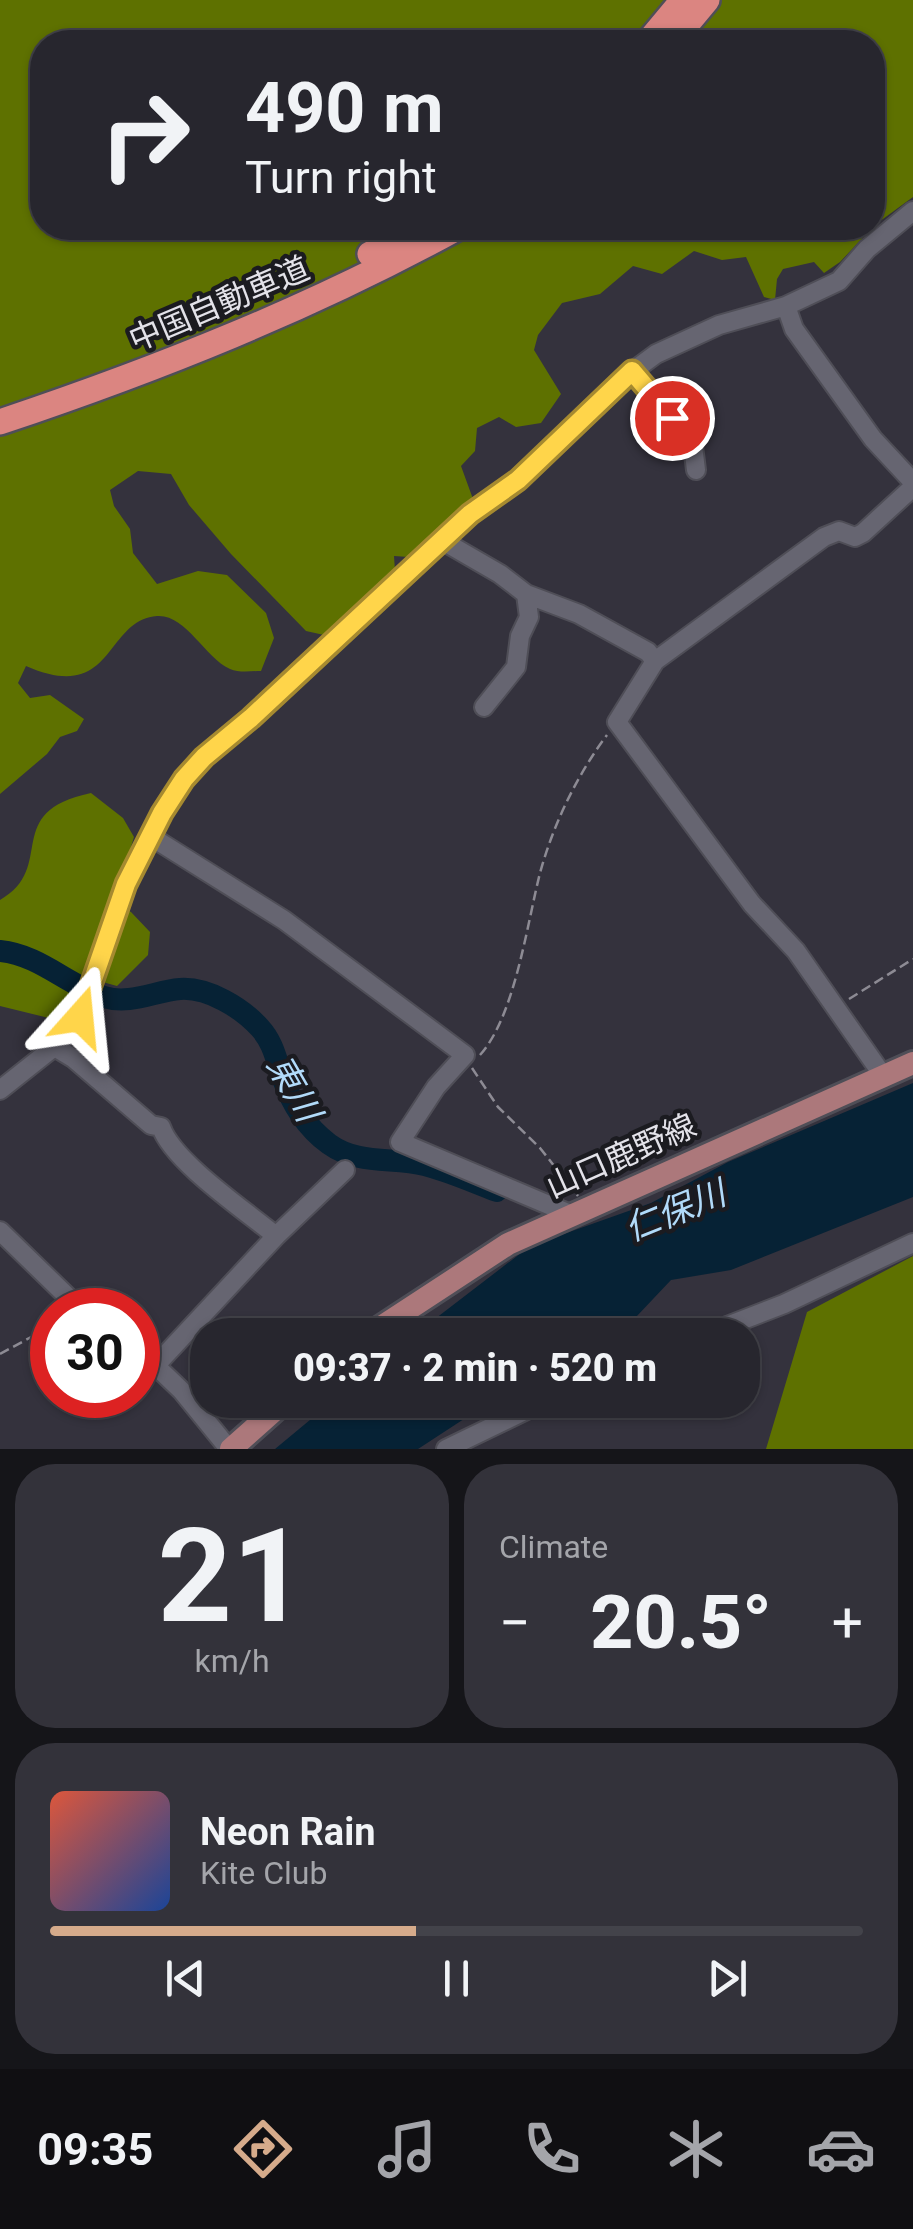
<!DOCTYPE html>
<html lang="en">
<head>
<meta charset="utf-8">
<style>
	:root { --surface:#27262e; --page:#33323a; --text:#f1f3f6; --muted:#a4a5aa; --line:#43434a; --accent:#d6ab8b }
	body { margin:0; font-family:Roboto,"Noto Sans JP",sans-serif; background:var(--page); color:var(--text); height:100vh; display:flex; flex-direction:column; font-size:38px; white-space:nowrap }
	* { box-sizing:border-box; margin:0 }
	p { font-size:32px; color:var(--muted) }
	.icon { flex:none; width:55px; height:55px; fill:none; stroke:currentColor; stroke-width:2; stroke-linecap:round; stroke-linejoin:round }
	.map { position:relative; height:1449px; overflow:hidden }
	.panel { display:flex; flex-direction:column; gap:15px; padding:15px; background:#151519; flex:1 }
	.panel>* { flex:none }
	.guide { position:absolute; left:30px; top:30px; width:855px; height:210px; border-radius:40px; box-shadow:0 2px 8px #0004,0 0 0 2px var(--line); background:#27262e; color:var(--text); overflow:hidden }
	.speed { position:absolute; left:30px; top:1288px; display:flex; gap:20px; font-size:50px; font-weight:700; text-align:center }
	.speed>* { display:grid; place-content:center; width:130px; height:130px; border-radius:50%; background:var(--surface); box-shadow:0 2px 8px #0004,0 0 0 2px var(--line); line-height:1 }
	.speed .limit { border:15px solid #d22; background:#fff; color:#111 }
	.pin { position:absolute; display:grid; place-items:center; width:85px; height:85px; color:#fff; margin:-42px; border:5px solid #fff; border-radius:50%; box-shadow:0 2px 10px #0007 }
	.me { position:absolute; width:110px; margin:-55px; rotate:18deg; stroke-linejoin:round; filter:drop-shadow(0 0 8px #0008) }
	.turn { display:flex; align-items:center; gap:35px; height:210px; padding:0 50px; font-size:45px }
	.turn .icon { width:130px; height:130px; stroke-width:2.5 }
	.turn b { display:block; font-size:70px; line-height:85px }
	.big { font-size:75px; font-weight:800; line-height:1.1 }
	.panel .tile { flex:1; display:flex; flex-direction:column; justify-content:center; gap:15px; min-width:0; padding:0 35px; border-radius:40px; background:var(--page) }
	.panel .dial { align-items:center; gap:0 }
	.dial b { font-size:130px; line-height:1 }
	.song { display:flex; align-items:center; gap:30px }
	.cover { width:120px; height:120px; border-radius:15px; background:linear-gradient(135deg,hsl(10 70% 55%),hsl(220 70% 35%)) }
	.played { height:10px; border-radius:5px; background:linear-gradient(90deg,var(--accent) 45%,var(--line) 45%) }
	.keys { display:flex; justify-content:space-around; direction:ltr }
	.heat { display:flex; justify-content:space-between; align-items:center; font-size:55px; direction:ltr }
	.panel .tiles { flex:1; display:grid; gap:15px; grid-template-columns:1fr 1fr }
	.tile:last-child { grid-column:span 2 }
	.trip { position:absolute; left:190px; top:1318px; width:570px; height:100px; border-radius:40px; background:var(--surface); box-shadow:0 2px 8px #0004,0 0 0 2px var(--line); font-weight:800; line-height:100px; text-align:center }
	.tab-bar { display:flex; height:160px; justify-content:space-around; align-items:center; background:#100f12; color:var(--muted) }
	.tab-bar .icon { width:70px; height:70px }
	.tab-bar .current { color:var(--accent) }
	.tab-bar b { font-size:45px; color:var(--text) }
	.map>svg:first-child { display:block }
	.forest { fill:#5e7100 }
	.water { fill:#062235 }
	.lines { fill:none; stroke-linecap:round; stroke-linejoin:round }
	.river { stroke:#062235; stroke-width:22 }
	.minor-casing { stroke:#4f4e57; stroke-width:22 }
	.major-casing { stroke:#4f4e57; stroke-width:28 }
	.highway-casing { stroke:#4f4e57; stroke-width:30 }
	.path { stroke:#8d8b94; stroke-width:2.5; stroke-dasharray:10 5; stroke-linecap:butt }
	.minor { stroke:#666571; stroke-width:18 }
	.major { stroke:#ac787b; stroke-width:22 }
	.highway { stroke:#db8581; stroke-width:25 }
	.route-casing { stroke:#a68a30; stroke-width:25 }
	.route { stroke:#ffd54a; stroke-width:18 }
	.labels { text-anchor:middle; stroke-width:9; stroke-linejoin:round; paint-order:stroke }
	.street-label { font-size:32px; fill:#e3e2e9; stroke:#1b1b20 }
	.water-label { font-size:35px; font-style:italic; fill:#b1daf9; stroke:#1b1b20 }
</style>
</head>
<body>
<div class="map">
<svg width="913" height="1449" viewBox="0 0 913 1449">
	<rect width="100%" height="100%" fill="#34323d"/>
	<path class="forest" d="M0 0H913V197L872 227V42H42V228H872L840 262 824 273 814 262 783 269 777 279 775 300 764 297 746 257 722 260 694 251 662 274 633 266 600 294 562 303 538 335 534 350 561 394 541 423 516 427 499 417 477 428 475 451 461 466 473 499 409 557 394 556 395 571 324 635 306 631 231 554 189 505 171 474 138 471 110 490 114 506 130 529 133 553 157 584 198 571 227 575 266 613 274 638 261 671C251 671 239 673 230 669 204 657 186 614 157 616 104 620 115 705 26 666L18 683 30 698 50 695 84 719 77 731 60 737 47 754 0 794Z
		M91 793 123 818 134 837 123 873 108 900 131 912 150 932 148 955 117 986 88 978 65 1022 0 1006V900C58 867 0 812 91 793Z
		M913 1256V1449H766L807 1312Z"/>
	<path class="water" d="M913 1083V1197L731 1270 671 1280 619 1335H414L530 1246 651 1203 728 1162Z
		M334 1400H493L418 1449H275Z"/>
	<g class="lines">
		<path class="river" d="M0 951C40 955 67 985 104 997 130 1005 155 991 180 989 208 987 242 1008 260 1028 273 1042 276 1059 282 1076 291 1103 306 1127 329 1144 358 1165 392 1157 425 1165 449 1171 473 1182 497 1191"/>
		<g class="minor-casing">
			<path id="minor" d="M786 306 794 329 873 439 913 482
				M633 371 652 391 693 446 696 470
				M443 541 500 574 526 594 579 614 648 652 655 661
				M484 707 516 667 520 636 529 617 526 594
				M150 836 284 920 465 1055 436 1087 400 1142 570 1214
				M53 1046 73 1058 151 1125 161 1127C173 1162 246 1211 276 1236
				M884 1077 796 951 752 904 617 722 655 661 824 537 839 531 855 537 863 533 913 487
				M0 1090 68 1036 81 1017 127 884 162 813 184 779 204 757 251 718 470 514 518 480 633 371 656 354 719 325 786 306 839 281 867 249 913 211
				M0 1231 71 1300 87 1310
				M704 1335 784 1304 913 1243
				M138 1349 182 1391 229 1449
				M156 1365 276 1236 345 1170
				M446 1449 547 1400"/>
		</g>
		<g class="major-casing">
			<path id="major" d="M369 1335 508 1244 913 1063
				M231 1449 286 1400"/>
		</g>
		<g class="highway-casing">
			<path id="highway" d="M648 42 683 0
				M672 42 707 0
				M370 254 420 228
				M0 422C158 369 311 308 457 228"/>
		</g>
		<path class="path" d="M849 999 913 959
			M480 1055C515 1016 527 924 540 873 553 825 577 775 607 735
			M472 1068 498 1107 540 1148 578 1196
			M0 1354 33 1336 52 1318"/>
		<use href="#minor" class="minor"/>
		<use href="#major" class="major"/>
		<use href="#highway" class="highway"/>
	</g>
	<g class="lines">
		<g class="route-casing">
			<path id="route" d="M80 1017 126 884 162 813 184 779 204 757 251 718 470 514 518 480 632 371 672 418"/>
		</g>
		<use href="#route" class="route"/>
	</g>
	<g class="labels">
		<g class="street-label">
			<text transform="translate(219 304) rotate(-23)" y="11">中国自動車道</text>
			<text transform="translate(621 1156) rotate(-24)" y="11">山口鹿野線</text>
		</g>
		<g class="water-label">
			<text transform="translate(294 1088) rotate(60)" y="12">東川</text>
			<text transform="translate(675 1211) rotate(-22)" y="12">仁保川</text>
		</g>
	</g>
</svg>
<div class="speed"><div class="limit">30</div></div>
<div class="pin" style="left:672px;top:418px;background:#d93025"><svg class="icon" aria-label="arrive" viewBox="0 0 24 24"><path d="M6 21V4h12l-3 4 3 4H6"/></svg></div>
<svg class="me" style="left:80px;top:1017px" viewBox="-20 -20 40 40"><path d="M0-17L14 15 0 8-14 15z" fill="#ffd54a" stroke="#fff" stroke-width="4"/></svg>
<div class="trip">09:37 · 2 min · 520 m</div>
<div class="guide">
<div class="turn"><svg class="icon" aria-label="right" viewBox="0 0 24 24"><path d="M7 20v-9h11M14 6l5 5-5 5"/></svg><div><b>490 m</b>Turn right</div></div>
</div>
</div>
<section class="panel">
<div class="tiles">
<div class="tile dial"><b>21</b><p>km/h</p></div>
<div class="tile"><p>Climate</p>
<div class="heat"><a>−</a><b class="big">20.5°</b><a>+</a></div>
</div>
<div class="tile">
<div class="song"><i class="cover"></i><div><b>Neon Rain</b><p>Kite Club</p></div></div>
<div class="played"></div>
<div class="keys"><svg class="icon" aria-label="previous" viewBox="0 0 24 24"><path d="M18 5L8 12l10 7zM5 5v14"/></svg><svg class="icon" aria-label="pause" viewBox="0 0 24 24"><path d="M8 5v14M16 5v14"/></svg><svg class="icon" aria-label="next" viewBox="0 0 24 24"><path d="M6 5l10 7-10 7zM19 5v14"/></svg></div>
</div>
</div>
</section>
<nav class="tab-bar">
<b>09:35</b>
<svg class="icon current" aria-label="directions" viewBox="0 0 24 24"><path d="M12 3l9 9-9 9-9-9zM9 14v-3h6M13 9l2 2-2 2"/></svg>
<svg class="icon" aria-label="music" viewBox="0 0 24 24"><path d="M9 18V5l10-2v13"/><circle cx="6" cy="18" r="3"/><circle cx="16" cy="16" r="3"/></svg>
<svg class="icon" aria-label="phone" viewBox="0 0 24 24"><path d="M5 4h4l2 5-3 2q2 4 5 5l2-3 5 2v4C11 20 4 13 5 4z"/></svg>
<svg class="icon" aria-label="climate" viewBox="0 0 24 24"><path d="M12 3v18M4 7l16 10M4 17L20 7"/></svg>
<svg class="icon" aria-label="car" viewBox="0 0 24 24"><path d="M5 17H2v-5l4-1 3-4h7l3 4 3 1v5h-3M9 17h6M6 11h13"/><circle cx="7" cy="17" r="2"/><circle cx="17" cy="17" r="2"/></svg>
</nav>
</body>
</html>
